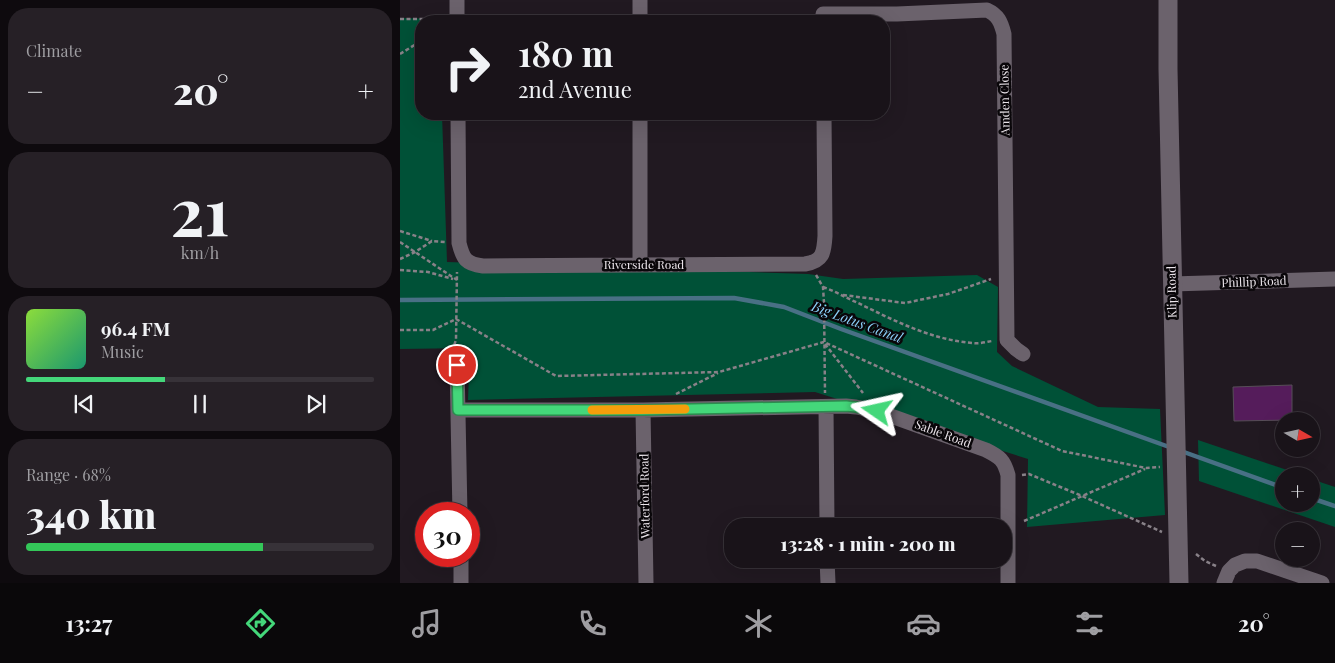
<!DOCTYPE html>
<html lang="en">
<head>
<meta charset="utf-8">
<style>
	:root { --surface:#191319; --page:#262026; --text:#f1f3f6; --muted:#9f9ea2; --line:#373238; --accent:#44d77a }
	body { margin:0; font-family:"Playfair Display",serif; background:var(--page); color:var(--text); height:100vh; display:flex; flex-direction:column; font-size:19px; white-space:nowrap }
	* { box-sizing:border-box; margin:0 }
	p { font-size:16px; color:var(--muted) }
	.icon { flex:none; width:28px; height:28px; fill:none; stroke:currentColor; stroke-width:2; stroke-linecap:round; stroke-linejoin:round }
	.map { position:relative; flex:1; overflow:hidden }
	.drawer { display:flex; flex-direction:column; gap:8px; padding:8px; background:#0e0a0e; width:400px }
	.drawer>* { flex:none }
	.banner { position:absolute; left:15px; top:15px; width:475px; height:105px; border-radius:20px; box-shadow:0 5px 20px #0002,0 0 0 1px var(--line); background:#191319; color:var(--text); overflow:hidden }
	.needle { width:32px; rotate:99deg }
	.controls { position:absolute; left:875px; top:412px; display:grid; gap:10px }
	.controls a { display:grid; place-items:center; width:45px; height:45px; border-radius:50%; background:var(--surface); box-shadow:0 5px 20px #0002,0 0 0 1px var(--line); font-size:25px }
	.speed { position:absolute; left:15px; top:502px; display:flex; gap:10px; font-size:25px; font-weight:700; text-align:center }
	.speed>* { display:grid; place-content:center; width:65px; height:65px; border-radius:50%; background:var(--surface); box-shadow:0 5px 20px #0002,0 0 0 1px var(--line); line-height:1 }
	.speed .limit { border:8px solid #d22; background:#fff; color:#111 }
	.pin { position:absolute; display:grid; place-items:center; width:42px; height:42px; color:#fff; margin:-21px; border:2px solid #fff; border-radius:50%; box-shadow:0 1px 5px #0007 }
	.me { position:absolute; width:55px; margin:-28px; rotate:281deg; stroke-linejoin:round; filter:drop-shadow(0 0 4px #0008) }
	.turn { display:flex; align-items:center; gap:18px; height:105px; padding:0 20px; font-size:22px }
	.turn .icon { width:65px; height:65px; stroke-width:2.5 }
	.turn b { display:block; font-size:35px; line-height:42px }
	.big { font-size:38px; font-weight:800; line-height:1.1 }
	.drawer .card { flex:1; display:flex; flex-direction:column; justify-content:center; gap:8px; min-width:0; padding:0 18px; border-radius:20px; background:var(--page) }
	.drawer .dial { align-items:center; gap:0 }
	.dial b { font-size:65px; line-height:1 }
	.song { display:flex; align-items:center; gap:15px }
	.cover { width:60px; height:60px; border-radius:8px; background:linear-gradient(135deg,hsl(90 70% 55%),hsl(160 70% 35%)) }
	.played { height:5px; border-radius:2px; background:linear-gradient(90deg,var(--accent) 40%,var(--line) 40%) }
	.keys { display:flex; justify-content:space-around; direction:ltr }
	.heat { display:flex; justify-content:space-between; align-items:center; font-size:28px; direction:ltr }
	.charge { height:8px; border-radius:4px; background:linear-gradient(90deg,#34c759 68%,var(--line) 0) }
	.trip { position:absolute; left:324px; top:518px; width:288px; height:50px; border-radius:20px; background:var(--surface); box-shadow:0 5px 20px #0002,0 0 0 1px var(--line); font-weight:800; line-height:50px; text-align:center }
	.tabs { display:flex; height:80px; justify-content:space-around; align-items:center; background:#0a080a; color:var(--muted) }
	.tabs .icon { width:35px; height:35px }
	.tabs .on { color:var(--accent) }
	.tabs b { font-size:22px; color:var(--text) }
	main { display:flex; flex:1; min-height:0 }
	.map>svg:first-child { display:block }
	.green { fill:#005137 }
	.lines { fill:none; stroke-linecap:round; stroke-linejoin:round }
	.stream { stroke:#497085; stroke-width:4.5 }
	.building { fill:#551c5b; stroke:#574e58 }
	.path { stroke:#888188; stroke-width:2.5; stroke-dasharray:4 2.5; stroke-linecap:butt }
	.minor { stroke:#6b626c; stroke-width:15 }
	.tertiary { stroke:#6b626c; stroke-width:19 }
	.route-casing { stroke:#2c8c4f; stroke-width:12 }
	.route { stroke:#44d77a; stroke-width:9 }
	.slow { stroke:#f59e0b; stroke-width:9 }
	.labels { text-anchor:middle; stroke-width:5; stroke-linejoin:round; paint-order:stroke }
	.street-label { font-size:12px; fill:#eae4ea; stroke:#090609 }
	.water-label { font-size:14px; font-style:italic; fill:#8bcff8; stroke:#090609 }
</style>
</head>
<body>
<main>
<section class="drawer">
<div class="card"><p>Climate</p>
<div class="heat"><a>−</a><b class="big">20°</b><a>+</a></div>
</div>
<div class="card dial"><b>21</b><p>km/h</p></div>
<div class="card">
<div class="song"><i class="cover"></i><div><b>96.4 FM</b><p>Music</p></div></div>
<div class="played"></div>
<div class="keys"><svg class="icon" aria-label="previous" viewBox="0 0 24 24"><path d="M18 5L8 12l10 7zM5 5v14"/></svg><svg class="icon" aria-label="pause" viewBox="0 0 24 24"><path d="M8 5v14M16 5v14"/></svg><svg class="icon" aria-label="next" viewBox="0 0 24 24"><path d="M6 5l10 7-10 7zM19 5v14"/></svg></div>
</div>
<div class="card"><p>Range · 68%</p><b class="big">340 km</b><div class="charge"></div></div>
</section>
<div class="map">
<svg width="935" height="583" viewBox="0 0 935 583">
	<rect width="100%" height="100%" fill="#211921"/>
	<path class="green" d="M0 18 39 19V21H21V114H42L47 262 408 274 443 279 577 275 598 287 597 352 612 366 698 407 760 409 765 515 627 527 628 459 415 392 68 400 70 348 0 349Z
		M798 440 905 476H884V504H911V479L935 487V527L799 481Z"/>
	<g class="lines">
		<path class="stream" d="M0 300 334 298 384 307 441 329 772 448
			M781 451 884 488
			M911 498 935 506"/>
	</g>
	<path class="building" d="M892 385V420L834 421 833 387Z"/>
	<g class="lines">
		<path class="path" d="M0 19H43
			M0 54 21 41
			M0 231 32 241
			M0 242 57 280
			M0 259 15 252 32 241 45 242
			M0 270 28 272 53 279
			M416 275 423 287 424 303 425 393
			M423 287C435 291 446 298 458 303 495 321 532 340 573 343 579 344 586 342 592 341
			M443 295 505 303 548 294 591 279
			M56 319 156 376 319 372 424 342 662 451 746 468 760 467
			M0 330H33L56 319
			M425 344 463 393
			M52 351 56 340 57 272
			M276 394 318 373
			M622 475 629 474 682 496 762 532
			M624 521 745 469
			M796 554 805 561 816 566"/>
		<path class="minor" d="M57 0V21
			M240 0V21
			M423 14H497L587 10C598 15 601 22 604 34L607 340 616 349 623 354
			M58 114 59 243C63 259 66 264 83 266L405 264C423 261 424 253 425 236L424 114
			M240 114V265
			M772 284 935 279
			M57 365 60 514
			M426 407 427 526
			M58 410H243L446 406 456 407 477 411 586 450C600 457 604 460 608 475V583
			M243 410 246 583
			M61 556V583
			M427 559 428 583
			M824 583 829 571 835 565 845 561H857L922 583"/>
		<path class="tertiary" d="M768 0V69L779 583"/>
	</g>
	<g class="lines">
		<g class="route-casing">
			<path id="route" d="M57 365 58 410H243L446 406 456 407 477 411"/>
		</g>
		<use href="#route" class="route"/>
		<path class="slow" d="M192 410 285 409"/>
	</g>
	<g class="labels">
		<g class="street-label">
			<text transform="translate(605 100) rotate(-91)" y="4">Amden Close</text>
			<text x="244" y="269">Riverside Road</text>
			<text transform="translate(854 282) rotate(-2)" y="4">Phillip Road</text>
			<text transform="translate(772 292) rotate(-91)" y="4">Klip Road</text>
			<text transform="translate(543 434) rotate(20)" y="4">Sable Road</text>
			<text transform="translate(245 496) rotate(-91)" y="4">Waterford Road</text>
		</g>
		<g class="water-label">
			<text transform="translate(457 322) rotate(20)" y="5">Big Lotus Canal</text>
		</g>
	</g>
</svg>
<div class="controls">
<a><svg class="needle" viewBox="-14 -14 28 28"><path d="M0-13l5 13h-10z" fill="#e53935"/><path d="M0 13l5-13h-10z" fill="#9f9ea2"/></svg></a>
<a>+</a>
<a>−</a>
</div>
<div class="speed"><div class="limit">30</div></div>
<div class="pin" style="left:57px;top:365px;background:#d93025"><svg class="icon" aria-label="arrive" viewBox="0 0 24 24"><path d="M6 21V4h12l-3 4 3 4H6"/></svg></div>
<svg class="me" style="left:477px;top:411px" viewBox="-20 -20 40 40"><path d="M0-17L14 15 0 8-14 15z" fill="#44d77a" stroke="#fff" stroke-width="4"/></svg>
<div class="trip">13:28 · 1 min · 200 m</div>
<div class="banner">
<div class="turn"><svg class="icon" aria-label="right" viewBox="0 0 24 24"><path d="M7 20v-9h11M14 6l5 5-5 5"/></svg><div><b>180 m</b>2nd Avenue</div></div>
</div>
</div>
</main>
<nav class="tabs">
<b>13:27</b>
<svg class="icon on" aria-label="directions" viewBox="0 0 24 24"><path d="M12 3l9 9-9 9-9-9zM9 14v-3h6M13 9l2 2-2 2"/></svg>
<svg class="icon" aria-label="music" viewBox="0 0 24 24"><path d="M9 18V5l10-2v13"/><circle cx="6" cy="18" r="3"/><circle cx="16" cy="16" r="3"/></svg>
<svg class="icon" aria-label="phone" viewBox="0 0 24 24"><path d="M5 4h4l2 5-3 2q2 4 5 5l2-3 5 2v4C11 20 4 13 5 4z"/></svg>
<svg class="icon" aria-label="climate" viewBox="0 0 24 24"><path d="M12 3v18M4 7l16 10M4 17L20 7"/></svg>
<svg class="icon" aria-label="car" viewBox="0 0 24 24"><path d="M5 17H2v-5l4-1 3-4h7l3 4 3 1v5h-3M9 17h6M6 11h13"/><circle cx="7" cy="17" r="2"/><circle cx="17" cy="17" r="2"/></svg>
<svg class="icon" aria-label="filters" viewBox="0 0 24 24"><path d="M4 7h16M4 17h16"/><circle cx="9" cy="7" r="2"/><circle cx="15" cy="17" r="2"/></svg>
<b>20°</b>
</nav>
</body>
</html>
